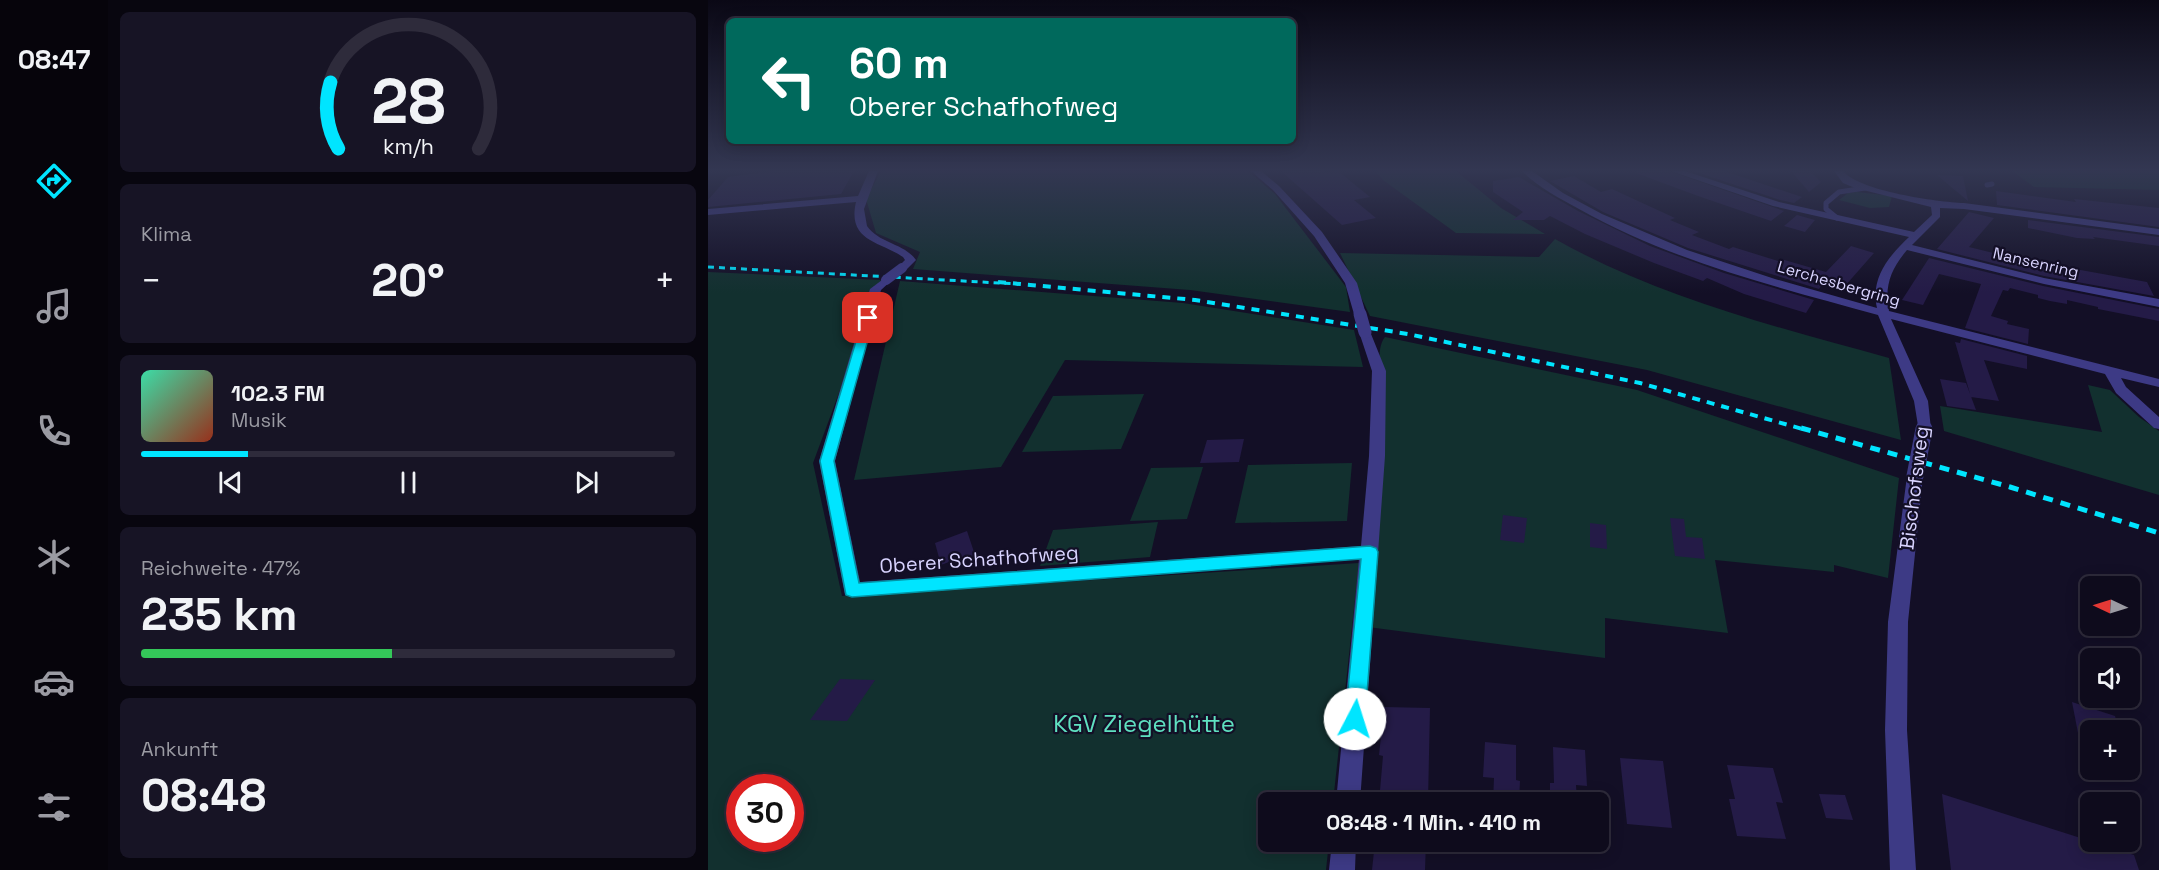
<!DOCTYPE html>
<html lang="de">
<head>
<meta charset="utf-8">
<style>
	:root { --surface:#0e0b1c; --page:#171425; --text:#f1f3f6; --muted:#9b9ba3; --line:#2e2b3b; --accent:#00e5ff }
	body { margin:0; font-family:"Space Grotesk",sans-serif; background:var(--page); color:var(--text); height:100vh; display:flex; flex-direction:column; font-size:22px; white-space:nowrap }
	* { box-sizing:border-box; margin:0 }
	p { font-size:20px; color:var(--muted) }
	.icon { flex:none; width:33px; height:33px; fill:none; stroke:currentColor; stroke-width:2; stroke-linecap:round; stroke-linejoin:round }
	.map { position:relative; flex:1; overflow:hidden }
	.drawer { display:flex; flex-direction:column; gap:12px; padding:12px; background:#08060f; width:600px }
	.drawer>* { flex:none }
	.top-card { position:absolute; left:18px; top:18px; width:570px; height:126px; border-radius:9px; box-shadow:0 3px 15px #0003,0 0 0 2px var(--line); background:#00695c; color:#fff; overflow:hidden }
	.needle { width:39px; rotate:274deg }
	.tools { position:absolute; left:1372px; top:576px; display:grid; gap:12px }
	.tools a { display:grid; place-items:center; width:60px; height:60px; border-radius:9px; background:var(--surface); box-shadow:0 3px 15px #0003,0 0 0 2px var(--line); font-size:30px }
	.speed { position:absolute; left:18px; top:774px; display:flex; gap:12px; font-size:30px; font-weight:700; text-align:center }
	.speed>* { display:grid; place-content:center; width:78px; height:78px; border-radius:50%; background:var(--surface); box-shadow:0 3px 15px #0003,0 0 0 2px var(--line); line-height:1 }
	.speed .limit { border:9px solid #d22; background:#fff; color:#111 }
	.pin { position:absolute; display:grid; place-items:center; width:51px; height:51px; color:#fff; margin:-26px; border-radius:12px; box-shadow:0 3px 9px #0006 }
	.me { position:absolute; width:66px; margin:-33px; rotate:5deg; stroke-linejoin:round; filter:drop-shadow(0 0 4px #0008) }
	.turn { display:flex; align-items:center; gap:21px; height:126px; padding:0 24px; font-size:27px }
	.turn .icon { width:78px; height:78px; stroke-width:2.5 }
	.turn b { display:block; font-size:42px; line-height:51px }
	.big { font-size:45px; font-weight:600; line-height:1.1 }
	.drawer .card { flex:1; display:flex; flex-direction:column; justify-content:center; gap:9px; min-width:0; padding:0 21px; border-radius:9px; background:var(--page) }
	.drawer .dial { align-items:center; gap:0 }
	.dial svg { height:156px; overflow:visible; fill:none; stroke:var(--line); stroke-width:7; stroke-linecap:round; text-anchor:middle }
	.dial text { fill:var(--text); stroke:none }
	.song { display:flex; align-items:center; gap:18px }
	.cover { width:72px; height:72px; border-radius:9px; background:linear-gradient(135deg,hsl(160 70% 55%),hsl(10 70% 35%)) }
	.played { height:6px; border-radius:3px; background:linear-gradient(90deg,var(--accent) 20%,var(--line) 20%) }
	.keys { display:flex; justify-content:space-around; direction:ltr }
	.heat { display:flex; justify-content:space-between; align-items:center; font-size:33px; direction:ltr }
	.charge { height:9px; border-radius:4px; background:linear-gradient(90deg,#34c759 47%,var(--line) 0) }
	.trip { position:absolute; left:550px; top:792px; width:351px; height:60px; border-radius:9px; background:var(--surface); box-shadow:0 3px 15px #0003,0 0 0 2px var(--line); font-weight:600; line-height:60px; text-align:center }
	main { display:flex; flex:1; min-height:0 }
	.tab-bar { display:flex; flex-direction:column; width:108px; justify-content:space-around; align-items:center; background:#06040b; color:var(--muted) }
	.tab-bar .icon { width:42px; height:42px }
	.tab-bar .selected { color:var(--accent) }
	.tab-bar b { font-size:27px; color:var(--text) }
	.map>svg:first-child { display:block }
	.green { fill:#12302f; fill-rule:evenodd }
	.building { fill:#241b47 }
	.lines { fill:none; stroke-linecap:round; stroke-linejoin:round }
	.service { stroke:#3d3a85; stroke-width:5 }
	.minor { fill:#3d3a85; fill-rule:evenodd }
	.rail-far2 { stroke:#00e5ff; stroke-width:3; stroke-dasharray:6 5; stroke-linecap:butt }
	.rail-far1 { stroke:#00e5ff; stroke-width:4; stroke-dasharray:8 7; stroke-linecap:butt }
	.rail { stroke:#00e5ff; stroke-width:5; stroke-dasharray:10 8; stroke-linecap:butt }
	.minor-bridge-far2 { stroke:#3d3a85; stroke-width:10 }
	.minor-bridge-far1 { stroke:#3d3a85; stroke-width:13 }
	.minor-bridge { stroke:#3d3a85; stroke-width:17 }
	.route { fill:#00e5ff; stroke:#0095a6; stroke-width:1.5 }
	.labels { text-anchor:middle; stroke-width:4.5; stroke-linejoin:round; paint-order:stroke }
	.far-street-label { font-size:16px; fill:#d9d4ff; stroke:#130f26 }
	.street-label { font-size:20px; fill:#d9d4ff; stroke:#130f26 }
	.near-park-label { font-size:24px; fill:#5fe0c0; stroke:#130f26 }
</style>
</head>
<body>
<main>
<nav class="tab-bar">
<b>08:47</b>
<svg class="icon selected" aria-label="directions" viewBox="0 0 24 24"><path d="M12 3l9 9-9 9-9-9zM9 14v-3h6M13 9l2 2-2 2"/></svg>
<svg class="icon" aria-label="music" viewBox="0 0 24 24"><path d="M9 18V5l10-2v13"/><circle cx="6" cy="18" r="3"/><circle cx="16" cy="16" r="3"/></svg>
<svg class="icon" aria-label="phone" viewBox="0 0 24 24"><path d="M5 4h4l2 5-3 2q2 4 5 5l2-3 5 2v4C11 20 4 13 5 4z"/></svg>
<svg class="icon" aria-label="climate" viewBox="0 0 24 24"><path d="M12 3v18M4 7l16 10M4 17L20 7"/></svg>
<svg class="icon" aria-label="car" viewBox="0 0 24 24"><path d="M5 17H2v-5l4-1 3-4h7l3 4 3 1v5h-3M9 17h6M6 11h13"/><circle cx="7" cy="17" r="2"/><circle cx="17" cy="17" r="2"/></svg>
<svg class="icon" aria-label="filters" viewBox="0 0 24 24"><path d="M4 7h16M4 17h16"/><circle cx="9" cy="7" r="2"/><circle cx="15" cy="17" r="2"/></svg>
</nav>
<section class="drawer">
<div class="card dial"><svg viewBox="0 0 100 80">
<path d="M14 69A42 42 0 1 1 86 69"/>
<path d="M14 69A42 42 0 0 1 10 35" stroke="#00e5ff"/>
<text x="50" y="56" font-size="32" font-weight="700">28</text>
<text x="50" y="72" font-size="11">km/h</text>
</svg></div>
<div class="card"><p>Klima</p>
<div class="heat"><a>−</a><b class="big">20°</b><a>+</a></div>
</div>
<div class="card">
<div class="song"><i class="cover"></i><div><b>102.3 FM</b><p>Musik</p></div></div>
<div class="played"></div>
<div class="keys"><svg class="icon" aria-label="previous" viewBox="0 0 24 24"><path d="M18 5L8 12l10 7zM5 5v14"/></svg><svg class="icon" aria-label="pause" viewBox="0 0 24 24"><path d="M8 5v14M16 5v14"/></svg><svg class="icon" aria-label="next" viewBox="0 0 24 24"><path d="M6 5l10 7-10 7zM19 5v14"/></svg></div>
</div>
<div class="card"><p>Reichweite · 47%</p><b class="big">235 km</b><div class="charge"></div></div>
<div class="card"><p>Ankunft</p><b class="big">08:48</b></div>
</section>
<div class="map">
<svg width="1451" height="870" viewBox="0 0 1451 870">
	<rect width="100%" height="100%" fill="#130f26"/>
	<path class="green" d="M173 171H540L567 194 638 287 642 312 482 290 205 269 212 252 168 233 158 199Z
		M667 171H748L793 208 837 234 748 233 675 180Z
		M1304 171H1451V190L1326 187Z
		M1149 192 1184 196 1181 207 1162 208 1131 200 1140 193Z
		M847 239C950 297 1068 327 1181 358L1193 440 939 370 662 316 632 253 831 257Z
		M0 272 173 280 105 463 134 596 651 563 625 802H561V842H621L618 870H0ZM32 788H82V838H32Z
		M192 281 475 303 646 330 655 367 357 360 293 467 146 480Z
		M677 337 929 390 1191 478 1180 578 1126 565V572L1007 560 1020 633 897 618V658L660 627 673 383C673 368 668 348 677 337Z
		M1380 385 1402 390 1431 417 1451 431V495L1236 431 1232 406 1394 432Z
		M436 394 413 449 314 452 345 396Z
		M644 463 639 521 527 523 540 465Z
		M495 467 479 519 422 521 443 468Z
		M450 522 442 557 332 566 345 530Z"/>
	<path class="building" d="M65 171H146L133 194 0 207V200L20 177Z
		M573 171H615L617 173 630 171 662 197 646 200 668 218 634 225Z
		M929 171H961L1076 211 1063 221 990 196 928 173Z
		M985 171H1016L1094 197 1086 203 1072 200Z
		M1083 171H1102L1113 182 1101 192Z
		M1229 175 1255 176 1260 201Z
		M866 176 893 192 904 189 967 218 962 220 991 232 984 235 1021 249 1025 247 1070 261 1073 259 1118 272 1143 246 1166 253 1137 286 1117 280 1111 289 980 248 895 212 842 181Z
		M811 177 870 211 942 246 1016 273 1106 300 1098 313 1036 294 999 278 995 281 946 263 877 234 842 216 836 220H805L815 212 785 192V181Z
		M1288 191 1368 202 1366 199 1451 208V227L1289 205Z
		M1261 212 1286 218 1261 247 1346 268 1345 265 1439 282 1446 296 1336 276 1229 249Z
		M1089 215 1107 220 1097 232 1076 226Z
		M1320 220 1451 237V246L1385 237 1387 239 1369 238 1320 228Z
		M1221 258 1335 286 1451 309V321L1390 309V307L1359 300V304L1342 301 1330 298V295L1302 288 1300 291 1295 290 1283 316 1300 321 1299 324 1321 329 1320 344 1257 328 1273 284 1231 274 1215 305 1194 300Z
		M1253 339 1319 356V369L1276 360 1291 401 1263 397 1247 342 1252 343Z
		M1232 379 1258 383 1268 410 1239 406Z
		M536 439 531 462 492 463 499 440Z
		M795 515 819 518 816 543 792 540Z
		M962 518 976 519 978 537 994 538 997 559 967 556Z
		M882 523 898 525 899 549 882 547Z
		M259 531 268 558 254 557 233 565 227 543Z
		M132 679 167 680 139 721 102 720Z
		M1364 702 1407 716 1411 730H1383V763L1376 764Z
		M676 707 722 708 720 802H671L675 756 671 755Z
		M777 742 808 745V780L812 781 811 802H785L786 778 775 777Z
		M845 747 877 750 879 786 868 785 869 802H842V783H846Z
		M912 758 955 761 964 828 919 824Z
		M1019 765 1065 768 1075 803 1068 802 1078 839 1029 836 1021 799H1027Z
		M1111 794 1137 795 1145 820 1118 818Z
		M1234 794 1426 855 1431 870H1243Z
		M667 842H718L717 870H664Z"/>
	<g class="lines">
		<path class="service" d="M1279 185 1284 184
			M1129 218 1118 209V203L1131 192 1157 188"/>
		<path class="minor" d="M161 171H170L156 209 159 226C172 244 196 243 208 260L198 270H190L189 268 197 260 195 257C171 241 139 241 148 202L0 215V209L150 196Z
			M543 171H553L571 186 614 232 649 283 658 314 656 317 652 318 646 314 637 283 606 236 565 190Z
			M814 171H824L855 193 894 214 979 250 1067 279 1169 308C1162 278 1181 256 1201 237L1065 206 963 171H977L1071 202 1206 232 1224 215 1223 207 1147 188 1135 183 1126 171H1135C1151 191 1229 202 1256 203L1451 229V235L1256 209 1232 208V217L1204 245 1336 278 1451 299V307L1336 284 1199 250C1183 269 1176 286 1181 311L1451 379V387L1413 378 1418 387 1451 417V429L1446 428 1408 393 1397 374 1183 319 1220 401 1223 429 1216 434 1211 432 1206 401 1170 315C1069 287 963 261 871 209 851 198 830 187 814 171Z
			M178 277 184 280 173 290 127 461 152 582 653 546 661 456 664 371 651 332 657 328 661 329 678 371 677 456 652 802H628L651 559 144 597 137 595 111 461 162 289Z
			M1207 471 1213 472 1215 476 1200 622 1199 730 1208 870H1182L1177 730 1180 622 1199 476 1201 472Z
			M624 842H648L647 870H621Z"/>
		<path class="rail-far2" d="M0 267 310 284"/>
		<path class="rail-far1" d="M290 282 487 300 700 334 932 383 1098 430"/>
		<path class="rail" d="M1093 428 1302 487 1451 533"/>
		<path class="minor-bridge-far2" d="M178 280 194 268"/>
		<path class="minor-bridge-far1" d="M652 314 657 332"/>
		<path class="minor-bridge" d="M1207 476 1216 429"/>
	</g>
	<linearGradient id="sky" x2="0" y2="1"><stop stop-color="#0a0815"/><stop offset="0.58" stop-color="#333752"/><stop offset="1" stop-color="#333752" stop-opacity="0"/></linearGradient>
	<rect width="1451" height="293" fill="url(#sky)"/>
	<path class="route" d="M160 314 166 318 126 461 151 583 662 546 668 548 670 552 657 719 654 726 647 728 640 726 637 719 653 559 144 597 138 595 112 461 155 318Z"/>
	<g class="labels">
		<g class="far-street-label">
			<text transform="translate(1328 262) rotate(13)" y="6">Nansenring</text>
			<text transform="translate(1131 283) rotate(16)" y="6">Lerchesbergring</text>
		</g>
		<g class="street-label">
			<text transform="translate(1206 488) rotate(-83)" y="7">Bischofsweg</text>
			<text transform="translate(271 559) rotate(-4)" y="7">Oberer Schafhofweg</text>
		</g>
		<g class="near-park-label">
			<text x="436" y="732">KGV Ziegelhütte</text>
		</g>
	</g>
</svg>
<div class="tools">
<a><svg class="needle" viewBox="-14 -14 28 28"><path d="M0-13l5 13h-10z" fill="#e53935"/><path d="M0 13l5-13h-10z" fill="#9b9ba3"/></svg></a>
<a><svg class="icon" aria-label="sound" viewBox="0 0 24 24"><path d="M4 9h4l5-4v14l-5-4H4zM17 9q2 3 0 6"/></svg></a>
<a>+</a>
<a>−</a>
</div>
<div class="speed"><div class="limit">30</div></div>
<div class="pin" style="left:160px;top:318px;background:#d93025"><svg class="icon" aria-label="arrive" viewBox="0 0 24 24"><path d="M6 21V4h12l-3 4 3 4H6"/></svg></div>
<svg class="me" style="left:647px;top:719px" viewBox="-20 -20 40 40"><circle r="19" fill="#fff"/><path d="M0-13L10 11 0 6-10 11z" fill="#00e5ff"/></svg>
<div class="trip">08:48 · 1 Min. · 410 m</div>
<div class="top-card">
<div class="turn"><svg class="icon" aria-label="left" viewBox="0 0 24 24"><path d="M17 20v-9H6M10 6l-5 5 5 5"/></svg><div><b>60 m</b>Oberer Schafhofweg</div></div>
</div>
</div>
</main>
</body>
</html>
